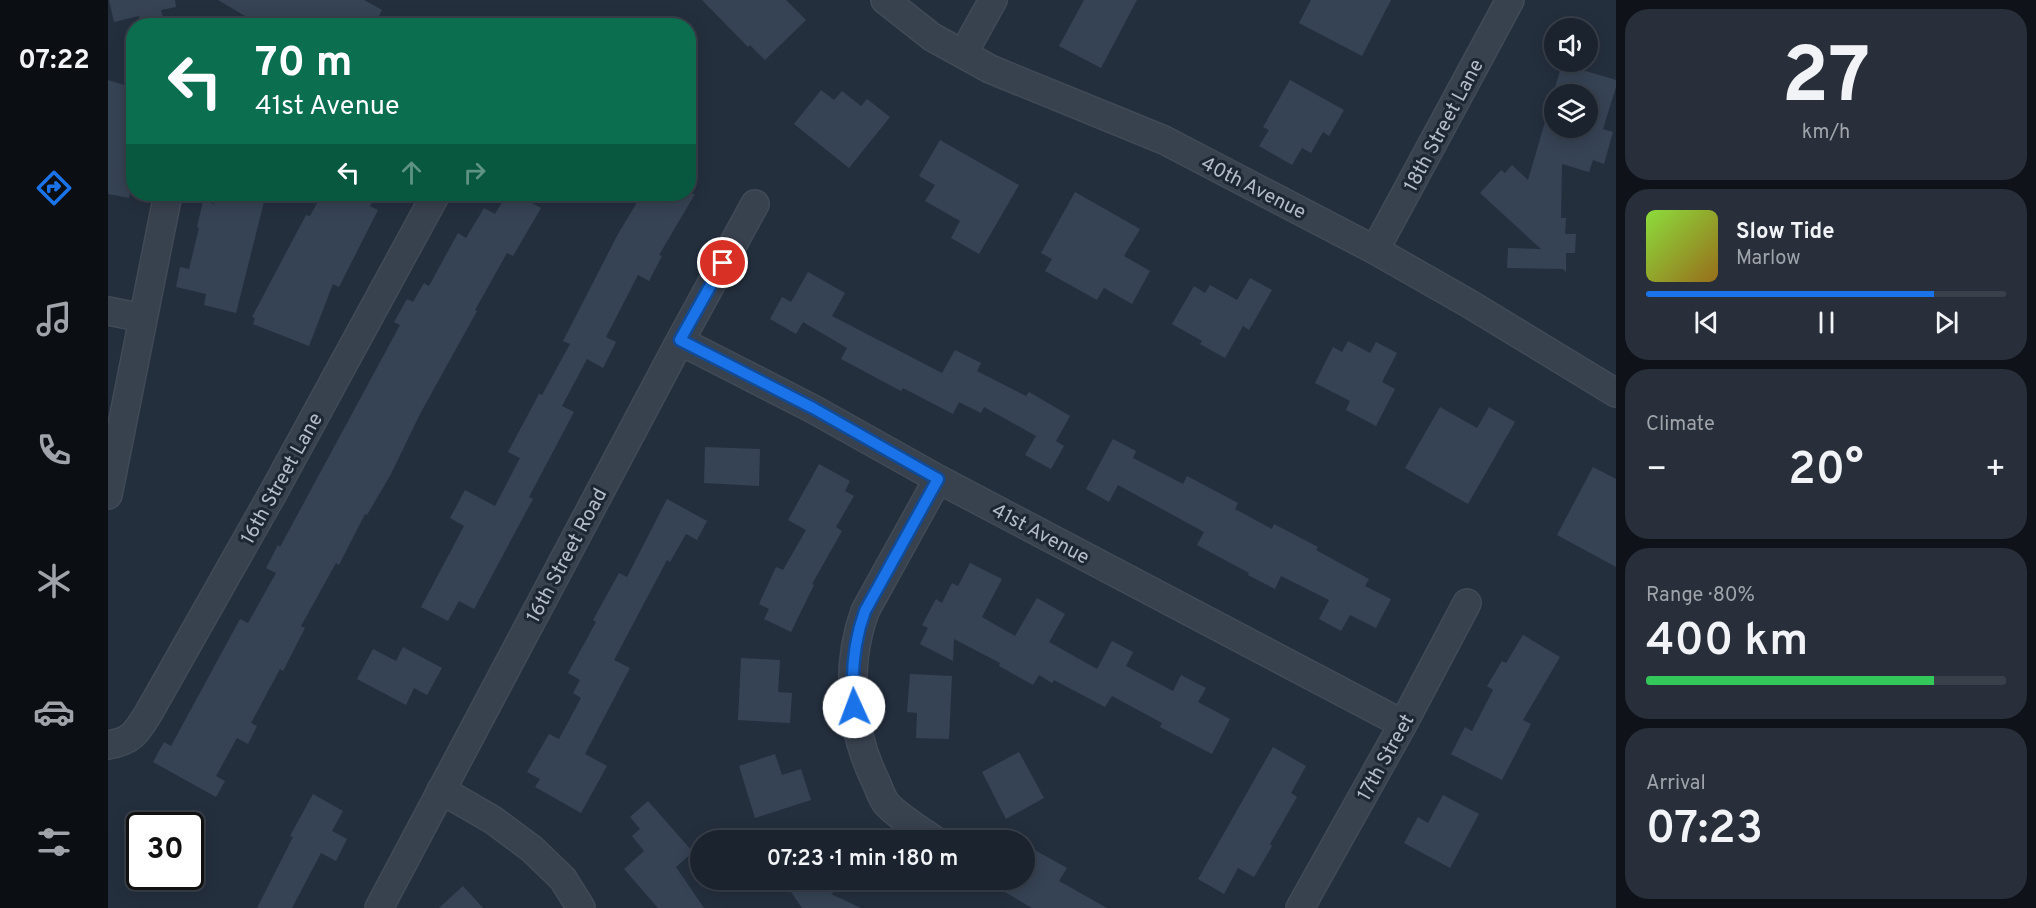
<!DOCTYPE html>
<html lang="en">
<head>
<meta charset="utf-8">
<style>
	:root { --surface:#1b232e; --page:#282f3a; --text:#f1f3f6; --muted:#a0a4aa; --line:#39404a; --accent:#1a73e8 }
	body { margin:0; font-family:Overpass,sans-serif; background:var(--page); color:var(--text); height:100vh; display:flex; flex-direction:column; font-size:22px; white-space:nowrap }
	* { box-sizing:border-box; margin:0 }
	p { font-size:20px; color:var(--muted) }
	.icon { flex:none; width:33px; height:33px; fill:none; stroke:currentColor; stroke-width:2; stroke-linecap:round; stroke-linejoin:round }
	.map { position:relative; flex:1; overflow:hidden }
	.sheet { display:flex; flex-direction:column; gap:9px; padding:9px; background:#0f1319; width:420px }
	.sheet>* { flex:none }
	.guide { position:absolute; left:18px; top:18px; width:570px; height:183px; border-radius:24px; box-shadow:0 3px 15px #0003,0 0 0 2px var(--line); background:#0b6e4f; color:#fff; overflow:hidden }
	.tools { position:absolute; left:1436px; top:18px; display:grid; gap:12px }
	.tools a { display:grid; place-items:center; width:54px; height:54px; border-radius:50%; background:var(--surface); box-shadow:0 3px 15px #0003,0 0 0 2px var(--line); font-size:30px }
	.speed { position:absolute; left:18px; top:812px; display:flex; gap:12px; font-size:30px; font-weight:700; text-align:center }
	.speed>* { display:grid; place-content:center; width:78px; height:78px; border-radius:50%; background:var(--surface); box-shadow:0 3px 15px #0003,0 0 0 2px var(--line); line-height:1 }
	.speed .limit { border:3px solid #111; border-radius:9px; background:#fff; color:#111 }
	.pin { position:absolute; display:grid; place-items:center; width:51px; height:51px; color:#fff; margin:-26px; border:3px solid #fff; border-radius:50%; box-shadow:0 2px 6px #0007 }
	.me { position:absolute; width:66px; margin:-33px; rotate:358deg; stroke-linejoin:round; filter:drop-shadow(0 0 4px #0008) }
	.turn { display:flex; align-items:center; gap:21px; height:126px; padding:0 30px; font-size:27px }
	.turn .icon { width:78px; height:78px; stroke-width:2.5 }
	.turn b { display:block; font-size:42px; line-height:51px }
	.lanes { display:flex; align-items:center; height:57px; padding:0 30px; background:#0003; justify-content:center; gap:30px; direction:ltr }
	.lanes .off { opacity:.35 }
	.big { font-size:45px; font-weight:600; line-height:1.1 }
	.sheet .widget { flex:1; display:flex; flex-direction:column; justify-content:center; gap:9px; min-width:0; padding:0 21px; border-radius:24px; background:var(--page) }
	.sheet .dial { align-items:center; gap:0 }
	.dial b { font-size:78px; line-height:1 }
	.song { display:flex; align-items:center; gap:18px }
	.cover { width:72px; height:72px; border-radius:9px; background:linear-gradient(135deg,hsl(90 70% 55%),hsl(40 70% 35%)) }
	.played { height:6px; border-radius:3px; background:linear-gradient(90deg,var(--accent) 80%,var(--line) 80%) }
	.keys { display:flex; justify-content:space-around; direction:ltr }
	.heat { display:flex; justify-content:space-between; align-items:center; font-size:33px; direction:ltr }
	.charge { height:9px; border-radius:4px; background:linear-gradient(90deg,#34c759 80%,var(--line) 0) }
	.trip { position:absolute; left:582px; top:830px; width:345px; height:60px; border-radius:30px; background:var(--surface); box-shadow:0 3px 15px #0003,0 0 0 2px var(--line); font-weight:600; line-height:60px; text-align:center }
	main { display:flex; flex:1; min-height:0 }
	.tab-bar { display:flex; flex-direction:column; width:108px; justify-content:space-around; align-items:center; background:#0b0e12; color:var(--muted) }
	.tab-bar .icon { width:42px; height:42px }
	.tab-bar .on { color:var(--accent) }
	.tab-bar b { font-size:27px; color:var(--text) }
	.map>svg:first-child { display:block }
	.building { fill:#364354; fill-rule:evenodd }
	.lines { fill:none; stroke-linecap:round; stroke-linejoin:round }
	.street-casing { stroke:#414a57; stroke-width:30 }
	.street { stroke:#38414e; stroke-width:27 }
	.route-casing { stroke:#114b97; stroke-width:15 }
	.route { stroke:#1a73e8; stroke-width:10 }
	.labels { text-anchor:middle; stroke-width:6; stroke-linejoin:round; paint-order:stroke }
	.street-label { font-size:20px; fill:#b4bcc9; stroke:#1d2633 }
</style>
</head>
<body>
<main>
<nav class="tab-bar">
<b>07:22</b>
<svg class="icon on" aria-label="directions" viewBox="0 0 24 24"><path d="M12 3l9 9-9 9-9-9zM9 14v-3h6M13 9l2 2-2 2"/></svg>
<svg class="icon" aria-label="music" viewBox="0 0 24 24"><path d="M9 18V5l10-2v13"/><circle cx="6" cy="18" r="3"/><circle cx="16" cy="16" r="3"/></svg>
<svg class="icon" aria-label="phone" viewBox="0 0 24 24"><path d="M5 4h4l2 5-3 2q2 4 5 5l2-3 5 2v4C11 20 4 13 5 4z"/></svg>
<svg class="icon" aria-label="climate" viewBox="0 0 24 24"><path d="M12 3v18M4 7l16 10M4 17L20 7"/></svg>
<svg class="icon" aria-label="car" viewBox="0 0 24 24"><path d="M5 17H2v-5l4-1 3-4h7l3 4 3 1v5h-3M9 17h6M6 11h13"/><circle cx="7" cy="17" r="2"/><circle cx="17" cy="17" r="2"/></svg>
<svg class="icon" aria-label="filters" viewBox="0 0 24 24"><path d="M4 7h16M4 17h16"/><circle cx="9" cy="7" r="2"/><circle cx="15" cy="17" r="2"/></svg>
</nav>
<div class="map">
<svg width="1508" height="908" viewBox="0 0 1508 908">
	<rect width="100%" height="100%" fill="#242f3e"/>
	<path class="building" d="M1 0H67L68 7 53 10 56 21 33 26 31 16 6 22Z
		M110 0H256L274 10 266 26H154Z
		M594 0H678L698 20 657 60 642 45 640 47Z
		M976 0H1029L993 68 951 46Z
		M1203 0H1283L1254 56 1191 23Z
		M1454 64 1508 80V87L1495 129 1505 132 1496 164 1485 160 1481 172 1454 164 1453 218H1458L1457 234H1468L1467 253H1458V272L1455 269 1399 268 1400 248 1433 249 1372 193 1393 170 1397 173 1404 165 1420 180ZM1446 94H1479V128H1446Z
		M0 80 26 88V170L21 198 0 194Z
		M1182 80 1236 110 1221 136 1215 132 1203 153 1194 148 1184 165 1151 146 1161 130 1155 127Z
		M713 90 726 100 734 91 753 106 759 99 782 117 741 168 686 124Z
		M832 140 911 185 871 254 843 238 852 221 817 201 827 185 811 176Z
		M967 192 1032 229 1016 256 1042 271 1024 304 996 288 989 300 937 271 944 259 933 253Z
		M108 194H158L128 313 96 305 98 294 68 287 72 267 81 269 91 228 89 227 95 201 106 204Z
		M214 194H269L262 206 270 210 231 287 225 284 201 346 145 324 147 318 144 317 198 215 202 216Z
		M399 194H408L433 208 405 256 399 253 367 310 369 311 312 414 283 474 259 515 257 514 231 565 228 563 193 626 197 628 175 671 172 669 143 723 149 726 140 744 129 738 108 776 117 781 108 797 45 762 56 742 63 746 132 619 140 623 168 573 158 568 170 545 172 547 292 325 286 322 299 299 305 302 316 283 321 286 350 233 358 238 376 208 387 214Z
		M534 194H587L551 255 554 256 541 281 530 275 498 337 508 342 495 368 479 359 454 406 466 412 421 497 425 499 366 609 351 601 340 621 313 607 356 526 342 518 357 490 387 506 412 458 400 452 431 394 434 395 462 344 455 341 510 234Z
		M700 272 737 293 724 316 834 373 847 350 873 363 869 371 918 396 921 392 962 416 948 441 956 446 943 469 917 455 928 436 876 407 873 413 851 402 845 414 795 388 793 391 733 359 739 348 695 322 688 334 662 319 674 297 683 302Z
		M1142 278 1164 290 1141 330 1135 326 1117 358 1092 344 1094 341 1064 324 1086 286 1097 293 1102 285 1129 300Z
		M1240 341 1262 353 1268 342 1289 353 1274 382 1287 389 1268 426 1238 410 1242 401 1207 383 1225 347 1234 352Z
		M1332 407 1369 428 1381 407 1407 422 1360 504 1297 468Z
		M1005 439 1028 451 1025 458 1075 484 1079 476 1130 503 1127 509 1164 529 1166 524 1210 547 1208 550 1261 579 1257 586 1283 599 1268 628 1242 615 1233 631 1211 619 1221 600 1173 576 1167 589 1140 575 1141 573 1089 545 1096 532 1010 485 1001 502 978 489Z
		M597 447 652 449 651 486 596 483Z
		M711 464 742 481 737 491 746 496 728 527 734 531 704 584 706 585 683 632 656 619 661 609 651 604 668 567 675 570 698 530 680 520Z
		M1485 467 1508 479V567L1449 535Z
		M559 499 599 521 589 540 578 534 562 562 559 560 506 660 522 668 477 754 499 766 473 813 427 787 432 779 419 772 441 734 451 739 473 698 465 693 472 680 460 673 488 622 485 620 511 573 519 577Z
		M862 563 894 579 874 617 907 636 929 598 957 614 941 642 989 669 1004 641 1025 652 1018 666 1065 691 1073 675 1098 688 1090 702 1122 719 1104 754 1052 727 1054 723 1004 696 997 707 946 680 944 683 931 675 925 685 891 666 892 663 846 639 845 661 812 644 820 628 814 625 828 599 834 603 844 583 850 586Z
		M1415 635 1452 657 1415 720 1423 724 1394 780 1343 754 1357 727 1364 731 1385 690 1379 686 1394 661 1398 663Z
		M295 647 334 668 319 695 306 688 298 705 249 679 265 649 288 661Z
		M633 658 672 660 670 692 684 693 682 723 630 720Z
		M802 674 844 676 841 739 808 738 809 713 799 712Z
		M1165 747 1198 766 1183 793 1189 797 1162 844 1164 846 1146 877 1130 868 1116 894 1090 879Z
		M911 752 936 798 898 819 874 772Z
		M667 754 674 775 693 769 703 800 647 818 631 766Z
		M205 794 235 811 224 831 239 839 228 861 213 853 184 908H149L185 837 182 836Z
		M1335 795 1371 814 1342 868 1296 843 1310 817 1320 823Z
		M540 801 585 852 568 867 596 908H550L516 869 536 851 524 836 532 829 522 817Z
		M916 844 959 868 951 881 999 908H924L875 879H916Z
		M674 879H743L723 894 753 908H694Z
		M355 886 375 908H331Z"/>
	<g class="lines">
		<g class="street-casing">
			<path id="street" d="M777 0 824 37 882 69 1056 140 1267 250 1360 303 1508 393
				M855 54 885 0
				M1267 250 1402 0
				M0 311 35 318
				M572 341 705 409 830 479 1295 724
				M0 495 60 194
				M0 745C24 741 28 733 40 714L165 493 328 194
				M333 790 385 820 424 849 455 879 473 908
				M826 840C815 832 785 813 778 803 774 798 771 789 768 782 742 730 737 667 757 611L830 479
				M271 908 572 341 647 204
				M1192 908 1295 724 1359 603"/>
		</g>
		<use href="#street" class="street"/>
	</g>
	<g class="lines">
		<g class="route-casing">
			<path id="route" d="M615 263 572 340 705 408 830 479 757 611C746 641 743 676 746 707"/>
		</g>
		<use href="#route" class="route"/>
	</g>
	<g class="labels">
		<g class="street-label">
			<text transform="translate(1335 125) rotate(-62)" y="7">18th Street Lane</text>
			<text transform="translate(1146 187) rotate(27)" y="7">40th Avenue</text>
			<text transform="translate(173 478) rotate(-61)" y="7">16th Street Lane</text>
			<text transform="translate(933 533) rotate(28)" y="7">41st Avenue</text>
			<text transform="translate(458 555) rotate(-62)" y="7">16th Street Road</text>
			<text transform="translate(1277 757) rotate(-61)" y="7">17th Street</text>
		</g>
	</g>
</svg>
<div class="tools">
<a><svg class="icon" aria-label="sound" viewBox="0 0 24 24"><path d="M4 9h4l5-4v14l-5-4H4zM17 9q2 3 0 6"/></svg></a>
<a><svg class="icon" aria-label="layers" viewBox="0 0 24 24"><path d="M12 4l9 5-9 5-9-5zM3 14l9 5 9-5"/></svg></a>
</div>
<div class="speed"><div class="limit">30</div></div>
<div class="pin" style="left:615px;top:263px;background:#d93025"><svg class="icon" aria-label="arrive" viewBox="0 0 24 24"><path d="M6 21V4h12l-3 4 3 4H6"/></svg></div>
<svg class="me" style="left:746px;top:707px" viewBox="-20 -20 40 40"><circle r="19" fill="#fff"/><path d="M0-13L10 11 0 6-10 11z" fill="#1a73e8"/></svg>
<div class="trip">07:23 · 1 min · 180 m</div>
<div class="guide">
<div class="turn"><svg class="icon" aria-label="left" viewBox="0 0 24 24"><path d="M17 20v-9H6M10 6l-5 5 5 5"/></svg><div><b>70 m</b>41st Avenue</div></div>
<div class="lanes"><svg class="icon" aria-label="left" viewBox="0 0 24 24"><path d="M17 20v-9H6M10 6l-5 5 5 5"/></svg><svg class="icon off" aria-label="ahead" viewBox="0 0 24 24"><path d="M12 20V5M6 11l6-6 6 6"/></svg><svg class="icon off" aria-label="right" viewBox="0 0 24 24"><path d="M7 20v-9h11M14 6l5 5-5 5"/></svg></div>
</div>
</div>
<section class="sheet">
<div class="widget dial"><b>27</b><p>km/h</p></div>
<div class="widget">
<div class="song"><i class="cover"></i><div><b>Slow Tide</b><p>Marlow</p></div></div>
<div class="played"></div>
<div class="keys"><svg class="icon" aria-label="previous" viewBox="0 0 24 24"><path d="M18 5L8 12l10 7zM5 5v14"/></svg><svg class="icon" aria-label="pause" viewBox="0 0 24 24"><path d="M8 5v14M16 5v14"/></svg><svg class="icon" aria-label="next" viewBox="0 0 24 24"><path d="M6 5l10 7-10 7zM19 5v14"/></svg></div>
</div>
<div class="widget"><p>Climate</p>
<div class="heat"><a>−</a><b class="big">20°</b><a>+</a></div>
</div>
<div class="widget"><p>Range · 80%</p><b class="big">400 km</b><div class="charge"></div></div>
<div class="widget"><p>Arrival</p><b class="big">07:23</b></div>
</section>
</main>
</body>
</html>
